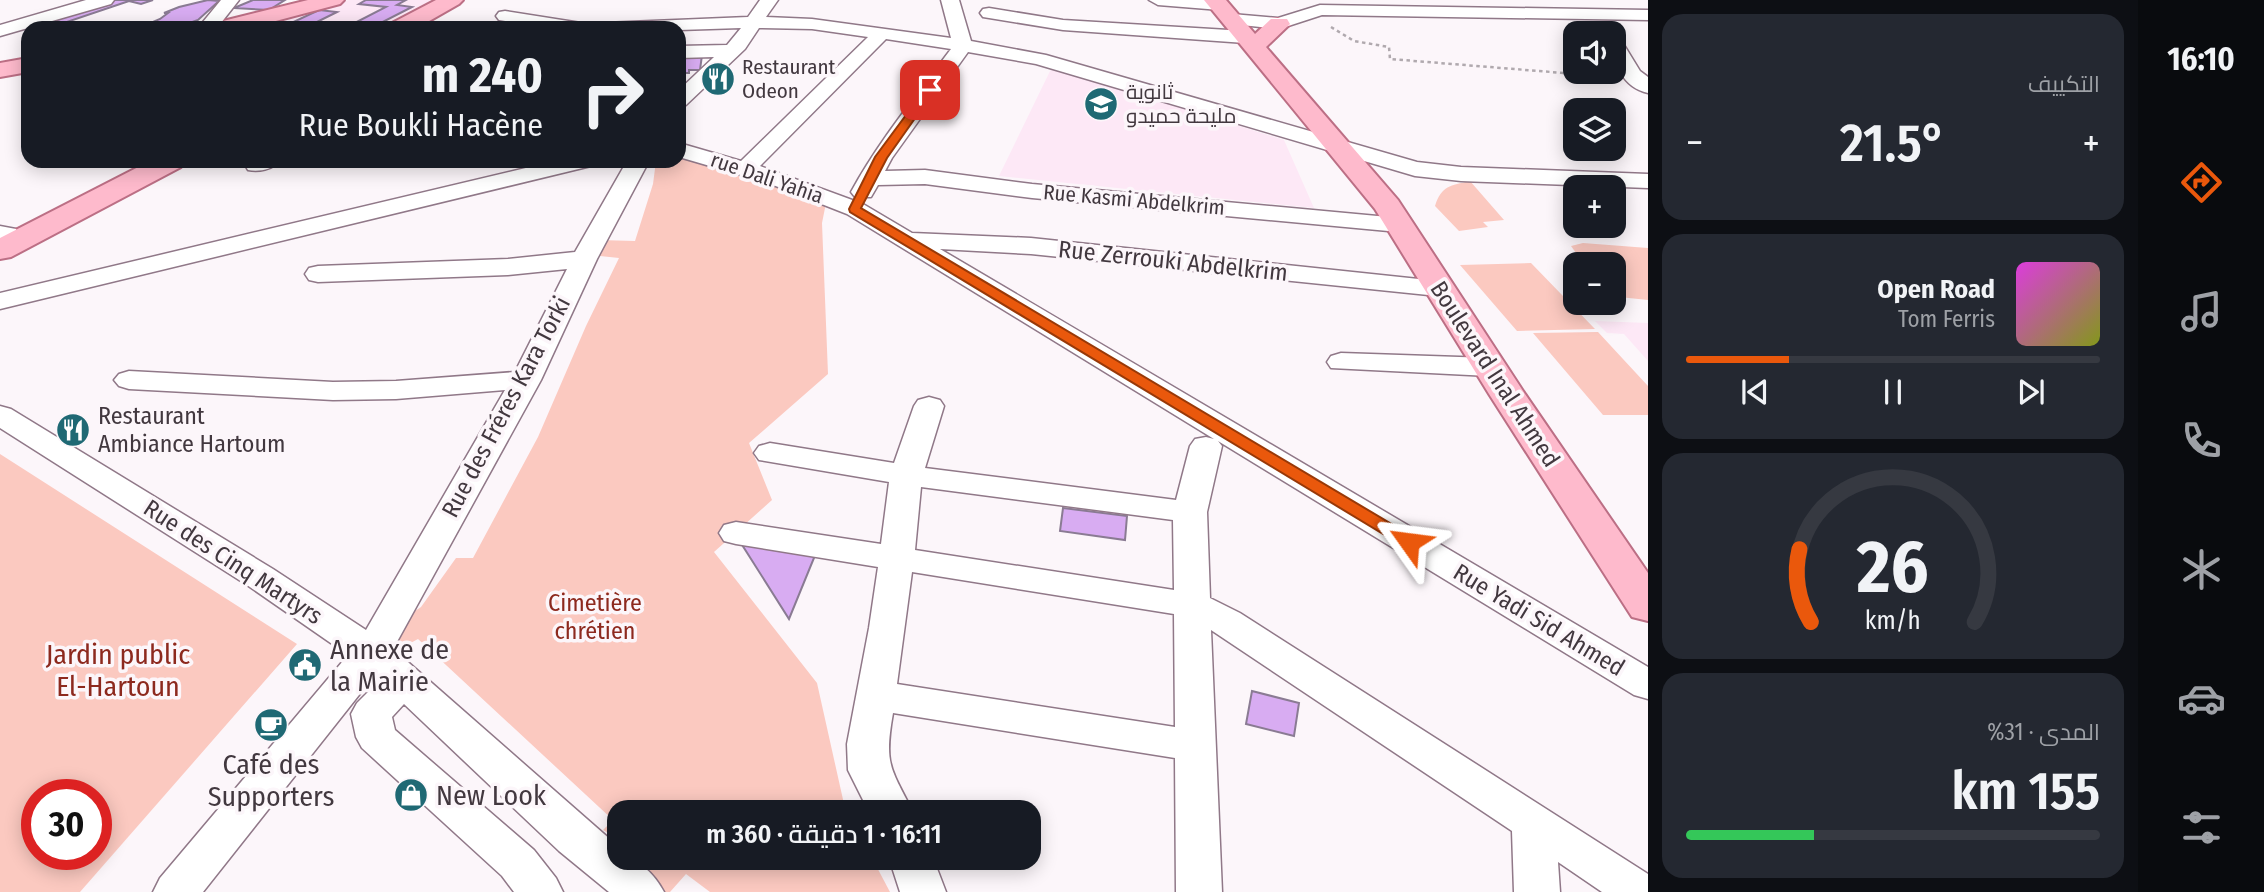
<!DOCTYPE html>
<html lang="ar">
<head>
<meta charset="utf-8">
<style>
	:root { --surface:#171b24; --page:#242831; --text:#f1f3f6; --muted:#9ea1a6; --line:#363941; --accent:#ea580c }
	body { margin:0; font-family:"Fira Sans Condensed",Cairo,sans-serif; background:var(--page); color:var(--text); direction:rtl; height:100vh; display:flex; flex-direction:column; font-size:26px; white-space:nowrap }
	* { box-sizing:border-box; margin:0 }
	p { font-size:23px; color:var(--muted) }
	.icon { flex:none; width:38px; height:38px; fill:none; stroke:currentColor; stroke-width:2; stroke-linecap:round; stroke-linejoin:round }
	.map { position:relative; flex:1; overflow:hidden; direction:ltr }
	.side { display:flex; flex-direction:column; gap:14px; padding:14px; background:#0d0f14; width:490px }
	.side>* { flex:none }
	.banner { position:absolute; left:21px; top:21px; width:665px; height:147px; border-radius:21px; box-shadow:0 4px 18px #0003; direction:rtl; background:#171b24; color:var(--text); overflow:hidden }
	.tools { position:absolute; left:1563px; top:21px; display:grid; gap:14px }
	.tools a { display:grid; place-items:center; width:63px; height:63px; border-radius:14px; background:var(--surface); box-shadow:0 4px 18px #0003; font-size:35px }
	.speed { position:absolute; left:21px; top:779px; display:flex; gap:14px; font-size:35px; font-weight:700; text-align:center }
	.speed>* { display:grid; place-content:center; width:91px; height:91px; border-radius:50%; background:var(--surface); box-shadow:0 4px 18px #0003; line-height:1 }
	.speed .limit { border:10px solid #d22; background:#fff; color:#111 }
	.pin { position:absolute; display:grid; place-items:center; width:60px; height:60px; color:#fff; margin:-30px; border-radius:14px; box-shadow:0 4px 10px #0006 }
	.me { position:absolute; width:77px; margin:-38px; rotate:301deg; stroke-linejoin:round; filter:drop-shadow(0 0 5px #0008) }
	.turn { display:flex; align-items:center; gap:24px; height:147px; padding:0 28px; font-size:32px }
	.turn .icon { width:91px; height:91px; stroke-width:2.5 }
	.turn b { display:block; font-size:49px; line-height:60px }
	.big { font-size:52px; font-weight:600; line-height:1.1 }
	.side .tile { flex:1; display:flex; flex-direction:column; justify-content:center; gap:10px; min-width:0; padding:0 24px; border-radius:21px; background:var(--page) }
	.side .dial { align-items:center; gap:0 }
	.dial svg { height:182px; overflow:visible; fill:none; stroke:var(--line); stroke-width:7; stroke-linecap:round; text-anchor:middle }
	.dial text { fill:var(--text); stroke:none }
	.song { display:flex; align-items:center; gap:21px }
	.cover { width:84px; height:84px; border-radius:10px; background:linear-gradient(135deg,hsl(300 70% 55%),hsl(70 70% 35%)) }
	.played { height:7px; border-radius:4px; background:linear-gradient(90deg,var(--accent) 25%,var(--line) 25%) }
	.keys { display:flex; justify-content:space-around; direction:ltr }
	.heat { display:flex; justify-content:space-between; align-items:center; font-size:38px; direction:ltr }
	.charge { height:10px; border-radius:5px; background:linear-gradient(90deg,#34c759 31%,var(--line) 0) }
	.trip { position:absolute; left:607px; top:800px; width:434px; height:70px; border-radius:21px; background:var(--surface); box-shadow:0 4px 18px #0003; font-weight:600; line-height:70px; text-align:center; direction:rtl }
	main { display:flex; flex:1; min-height:0 }
	.menu { display:flex; flex-direction:column; width:126px; justify-content:space-around; align-items:center; background:#090b0e; color:var(--muted) }
	.menu .icon { width:49px; height:49px }
	.menu .on { color:var(--accent) }
	.menu b { font-size:32px; color:var(--text) }
	.map>svg:first-child { display:block }
	.built { fill:#fde8f6 }
	.green { fill:#fbc9c0; fill-rule:evenodd }
	.building { fill:#d8acf2; stroke:#8a7b93; stroke-width:2 }
	.lines { fill:none; stroke-linecap:round; stroke-linejoin:round }
	.minor-casing { stroke:#907888; stroke-width:3 }
	.major-casing { stroke:#bc6f85; stroke-width:4 }
	.path { stroke:#b0a9ae; stroke-width:2.5; stroke-dasharray:3.5 3.5; stroke-linecap:butt }
	.minor { fill:#fff; fill-rule:evenodd }
	.major { fill:#febacc; fill-rule:evenodd }
	.route { fill:#ea580c; stroke:#983908; stroke-width:2 }
	.labels { text-anchor:middle; stroke-width:7; stroke-linejoin:round; paint-order:stroke }
	.far-poi-label { font-size:21px; fill:#42383f; stroke:#fcf6fa; text-anchor:start }
	.far-street-label { font-size:21px; fill:#42383f; stroke:#fcf6fa }
	.street-label { font-size:24px; fill:#42383f; stroke:#fcf6fa }
	.poi-label { font-size:24px; fill:#42383f; stroke:#fcf6fa; text-anchor:start }
	.park-label { font-size:24px; fill:#8d291e; stroke:#fcf6fa }
	.near-poi-label { font-size:28px; fill:#42383f; stroke:#fcf6fa; text-anchor:start }
	.near-park-label { font-size:28px; fill:#8d291e; stroke:#fcf6fa }
</style>
</head>
<body>
<main>
<nav class="menu">
<b>16:10</b>
<svg class="icon on" aria-label="directions" viewBox="0 0 24 24"><path d="M12 3l9 9-9 9-9-9zM9 14v-3h6M13 9l2 2-2 2"/></svg>
<svg class="icon" aria-label="music" viewBox="0 0 24 24"><path d="M9 18V5l10-2v13"/><circle cx="6" cy="18" r="3"/><circle cx="16" cy="16" r="3"/></svg>
<svg class="icon" aria-label="phone" viewBox="0 0 24 24"><path d="M5 4h4l2 5-3 2q2 4 5 5l2-3 5 2v4C11 20 4 13 5 4z"/></svg>
<svg class="icon" aria-label="climate" viewBox="0 0 24 24"><path d="M12 3v18M4 7l16 10M4 17L20 7"/></svg>
<svg class="icon" aria-label="car" viewBox="0 0 24 24"><path d="M5 17H2v-5l4-1 3-4h7l3 4 3 1v5h-3M9 17h6M6 11h13"/><circle cx="7" cy="17" r="2"/><circle cx="17" cy="17" r="2"/></svg>
<svg class="icon" aria-label="filters" viewBox="0 0 24 24"><path d="M4 7h16M4 17h16"/><circle cx="9" cy="7" r="2"/><circle cx="15" cy="17" r="2"/></svg>
</nav>
<section class="side">
<div class="tile"><p>التكييف</p>
<div class="heat"><a>−</a><b class="big">21.5°</b><a>+</a></div>
</div>
<div class="tile">
<div class="song"><i class="cover"></i><div><b>Open Road</b><p>Tom Ferris</p></div></div>
<div class="played"></div>
<div class="keys"><svg class="icon" aria-label="previous" viewBox="0 0 24 24"><path d="M18 5L8 12l10 7zM5 5v14"/></svg><svg class="icon" aria-label="pause" viewBox="0 0 24 24"><path d="M8 5v14M16 5v14"/></svg><svg class="icon" aria-label="next" viewBox="0 0 24 24"><path d="M6 5l10 7-10 7zM19 5v14"/></svg></div>
</div>
<div class="tile dial"><svg viewBox="0 0 100 80">
<path d="M14 69A42 42 0 1 1 86 69"/>
<path d="M14 69A42 42 0 0 1 9 37" stroke="#ea580c"/>
<text x="50" y="56" font-size="32" font-weight="700">26</text>
<text x="50" y="72" font-size="11">km/h</text>
</svg></div>
<div class="tile"><p>المدى · 31%</p><b class="big">155 km</b><div class="charge"></div></div>
</section>
<div class="map">
<svg width="1648" height="892" viewBox="0 0 1648 892">
	<rect width="100%" height="100%" fill="#fcf6fa"/>
	<path class="built" d="M349 0H445L393 28H281L263 25Z
		M1052 67 1284 140 1314 208 999 176Z
		M1595 321 1648 323V361L1624 334 1607 333Z"/>
	<path class="green" d="M679 157 826 203 822 223 828 374 749 443 772 500 714 552 817 683 844 804 848 812H620L619 827 610 834 603 830 613 820 418 639 405 646 391 636 403 619 421 607 456 558H473L538 437 586 326 619 258 600 256 599 240 635 241 653 184 656 161H679Z
		M1470 181 1504 220 1483 222 1488 227 1459 231 1435 206C1442 185 1450 186 1470 181Z
		M1583 243 1648 248V300L1619 297 1614 292V264H1584L1571 246Z
		M1531 263 1595 329 1517 331 1460 265Z
		M1598 332 1648 386V415H1603L1533 333Z
		M0 454 297 644 80 892H0ZM96 794V854H37V794Z
		M664 858H872L890 892H710L686 874 670 892H663L640 879Z"/>
	<path class="building" d="M113 0H153L141 4 129 1 64 23 52 20Z
		M208 0 219 1 198 20 184 25 190 26 188 28H139L160 19 168 13H164L179 7Z
		M253 0H285L269 10 234 8Z
		M366 0H406L397 5 412 7 371 28H345L386 7 359 4Z
		M319 10 337 12 307 27 289 24Z
		M702 55 700 70H689V73H685L683 82H679V56Z
		M1063 508 1127 516 1125 540 1060 531Z
		M739 540 816 553 789 619Z
		M1252 691 1299 703 1294 736 1246 724Z"/>
	<g class="lines">
		<g class="minor-casing">
			<path id="minor" d="M86 0H114L111 4 0 36V25Z
				M221 0H239L217 28H198Z
				M760 0H778L766 17 812 19 951 38 941 0H959L971 41 1046 55 1417 162 1461 167 1648 174V188L1461 181 1415 176 1036 64 968 52 892 158 885 171 925 170 1032 184 1399 218 1408 220 1411 225 1408 230 1399 232 1032 198 925 184 878 185 871 197H855L851 192C878 142 916 96 951 49L886 39 760 166 863 204 912 233 1031 238 1447 282 1451 288 1447 294 1438 296 1031 254 940 249 1648 667V699L1634 695 1218 441 1222 446 1207 512 1210 598 1240 613 1648 874V892H1602L1558 862 1560 892H1514L1512 831 1211 630 1222 892H1176L1175 758 893 713C884 764 890 767 913 812H869L848 770 847 744 869 628 878 567 736 544 724 541 719 533 724 525 736 522 881 544 889 482 759 460 754 453 759 446 770 443 894 463 914 406 918 400 929 397 940 400 944 406 925 468 1176 500 1190 446 1195 439 1206 437 1214 439 847 214 768 183 679 157V143L741 161 868 37 812 29 759 28 745 49 686 105 679 107V90L714 57 679 58V46L727 45 741 28 679 30V28H595L604 23 748 17ZM921 487 1173 520 1174 590 915 550ZM912 572 1174 614 1175 727 897 684Z
				M1149 0H1221L1229 5 1220 10 1158 5Z
				M1320 5 1648 10V20L1322 15 1279 29 1232 24 1223 19 1232 14 1278 18Z
				M989 8 1063 20 1245 31 1254 37 1245 43 1063 30 983 17 980 13 983 9Z
				M505 11 581 23 590 28H547L499 20 496 16 499 12Z
				M1614 38 1621 40 1640 71 1648 77V93C1622 87 1612 62 1614 38Z
				M247 161H279C273 170 258 172 248 170L245 165Z
				M555 161H594L591 166 0 309V293Z
				M627 161H649L597 259 541 380 393 649 620 848V858C639 858 655 875 664 892H609L559 851 404 704 392 717 395 730 534 850 556 878 563 892H514L502 876 362 748 356 737 351 714 357 703 379 681 374 676 203 892H153L160 878 348 655 247 585 0 428V406L11 409 273 569 366 630 505 390 396 399 333 400 129 389 119 386 114 380 119 374 129 371 333 382 396 381 515 372 567 269 508 275 318 282 309 280 305 274 309 268 318 266 508 259 575 252Z
				M0 226 16 229 19 234 16 239 0 240Z
				M1341 353 1489 358 1499 361 1503 367 1499 373 1489 376 1331 368 1327 362 1331 356Z
				M889 858H933L946 892H900Z"/>
		</g>
		<g class="major-casing">
			<path id="major" d="M308 0H344L340 4 249 28H212L215 23Z
				M436 0H463L459 4 417 28H389L392 23Z
				M1204 0H1226L1255 34 1271 19H1287L1290 24 1266 47 1398 200 1525 394 1648 573V621L1632 617 1489 394 1375 209Z
				M28 58V72L0 77V63Z
				M150 161H185L181 167 11 257 0 259V238Z"/>
		</g>
		<path class="path" d="M1331 27 1354 41 1389 47 1390 59 1613 77"/>
		<use href="#minor" class="minor"/>
		<use href="#major" class="major"/>
	</g>
	<path class="route" d="M926 88 935 90 887 158 861 208 1415 538 1417 542 1415 546H1403L850 212 849 209 875 157Z"/>
	<defs>
		<g id="restaurant-disc" transform="scale(1.75)"><circle r="9.5" fill="#1f6974" stroke="#fcf6fa"/><path d="M-5-6h1v4h1v-4h1v4h1v-4h1v5L-1.5 .5V6h-2V.5L-5-1ZM5-6V6H3V1.5H1.5Q1.5-4 5-6Z" fill="#fff"/></g>
		<g id="school-disc" transform="scale(1.75)"><circle r="9.5" fill="#1f6974" stroke="#fcf6fa"/><path d="M0-5L7-2L0 1L-7-2ZM-4 1L0 2.5L4 1V4Q0 6-4 4Z" fill="#fff"/></g>
		<g id="civic-disc" transform="scale(1.75)"><circle r="9.5" fill="#1f6974" stroke="#fcf6fa"/><path d="M-.6-6.5H3V-4.5H.6V-3L4-1V1h2V6H-6V1h2V-1L-.6-3ZM-1.2 2.5V6h2.4V2.5Z" fill="#fff"/></g>
		<g id="cafe-disc" transform="scale(1.75)"><circle r="9.5" fill="#1f6974" stroke="#fcf6fa"/><path d="M-5.5-4.5H6V0H3Q3 3.5 0 3.5H-2.5Q-5.5 3.5-5.5 0ZM3-3.2v2h1.7v-2ZM-6 4.5H4V6H-6Z" fill="#fff"/></g>
		<g id="shop-disc" transform="scale(1.75)"><circle r="9.5" fill="#1f6974" stroke="#fcf6fa"/><path d="M-5-2.5h2.3a2.7 3.5 0 0 1 5.4 0H5L5.5 6h-11ZM-1.5-2.5h3a1.5 2.3 0 0 0-3 0Z" fill="#fff"/></g>
	</defs>
	<g fill-rule="evenodd">
		<use href="#restaurant-disc" x="718" y="79"/>
		<use href="#school-disc" x="1101" y="104"/>
		<use href="#restaurant-disc" x="73" y="430"/>
		<use href="#civic-disc" x="305" y="665"/>
		<use href="#cafe-disc" x="271" y="725"/>
		<use href="#shop-disc" x="411" y="795"/>
	</g>
	<g class="labels">
		<g class="far-poi-label">
			<text x="742" y="74">Restaurant<tspan x="742" dy="24">Odeon</tspan></text>
			<text x="1126" y="99">ثانوية<tspan x="1126" dy="24">مليحة حميدو</tspan></text>
		</g>
		<g class="far-street-label">
			<text transform="translate(767 178) rotate(19)" y="7">rue Dali Yahia</text>
			<text transform="translate(1134 200) rotate(5)" y="7">Rue Kasmi Abdelkrim</text>
		</g>
		<g class="street-label">
			<text transform="translate(1173 261) rotate(6)" y="8">Rue Zerrouki Abdelkrim</text>
			<text transform="translate(1495 374) rotate(57)" y="8">Boulevard Inal Ahmed</text>
			<text transform="translate(506 407) rotate(-62)" y="8">Rue des Fréres Kara Torki</text>
			<text transform="translate(233 562) rotate(33)" y="8">Rue des Cinq Martyrs</text>
			<text transform="translate(1539 620) rotate(31)" y="8">Rue Yadi Sid Ahmed</text>
		</g>
		<g class="poi-label">
			<text x="98" y="424">Restaurant<tspan x="98" dy="28">Ambiance Hartoum</tspan></text>
		</g>
		<g class="park-label">
			<text x="595" y="611">Cimetière<tspan x="595" dy="28">chrétien</tspan></text>
		</g>
		<g class="near-poi-label">
			<text x="330" y="659">Annexe de<tspan x="330" dy="32">la Mairie</tspan></text>
			<text x="271" y="774" text-anchor="middle">Café des<tspan x="271" dy="32">Supporters</tspan></text>
			<text x="436" y="805">New Look</text>
		</g>
		<g class="near-park-label">
			<text x="118" y="664">Jardin public<tspan x="118" dy="32">El-Hartoun</tspan></text>
		</g>
	</g>
</svg>
<div class="tools">
<a><svg class="icon" aria-label="sound" viewBox="0 0 24 24"><path d="M4 9h4l5-4v14l-5-4H4zM17 9q2 3 0 6"/></svg></a>
<a><svg class="icon" aria-label="layers" viewBox="0 0 24 24"><path d="M12 4l9 5-9 5-9-5zM3 14l9 5 9-5"/></svg></a>
<a>+</a>
<a>−</a>
</div>
<div class="speed"><div class="limit">30</div></div>
<div class="pin" style="left:930px;top:90px;background:#d93025"><svg class="icon" aria-label="arrive" viewBox="0 0 24 24"><path d="M6 21V4h12l-3 4 3 4H6"/></svg></div>
<svg class="me" style="left:1409px;top:542px" viewBox="-20 -20 40 40"><path d="M0-17L14 15 0 8-14 15z" fill="#ea580c" stroke="#fff" stroke-width="4"/></svg>
<div class="trip">16:11 · 1 دقيقة · 360 m</div>
<div class="banner">
<div class="turn"><svg class="icon" aria-label="right" viewBox="0 0 24 24"><path d="M7 20v-9h11M14 6l5 5-5 5"/></svg><div><b>240 m</b>Rue Boukli Hacène</div></div>
</div>
</div>
</main>
</body>
</html>
